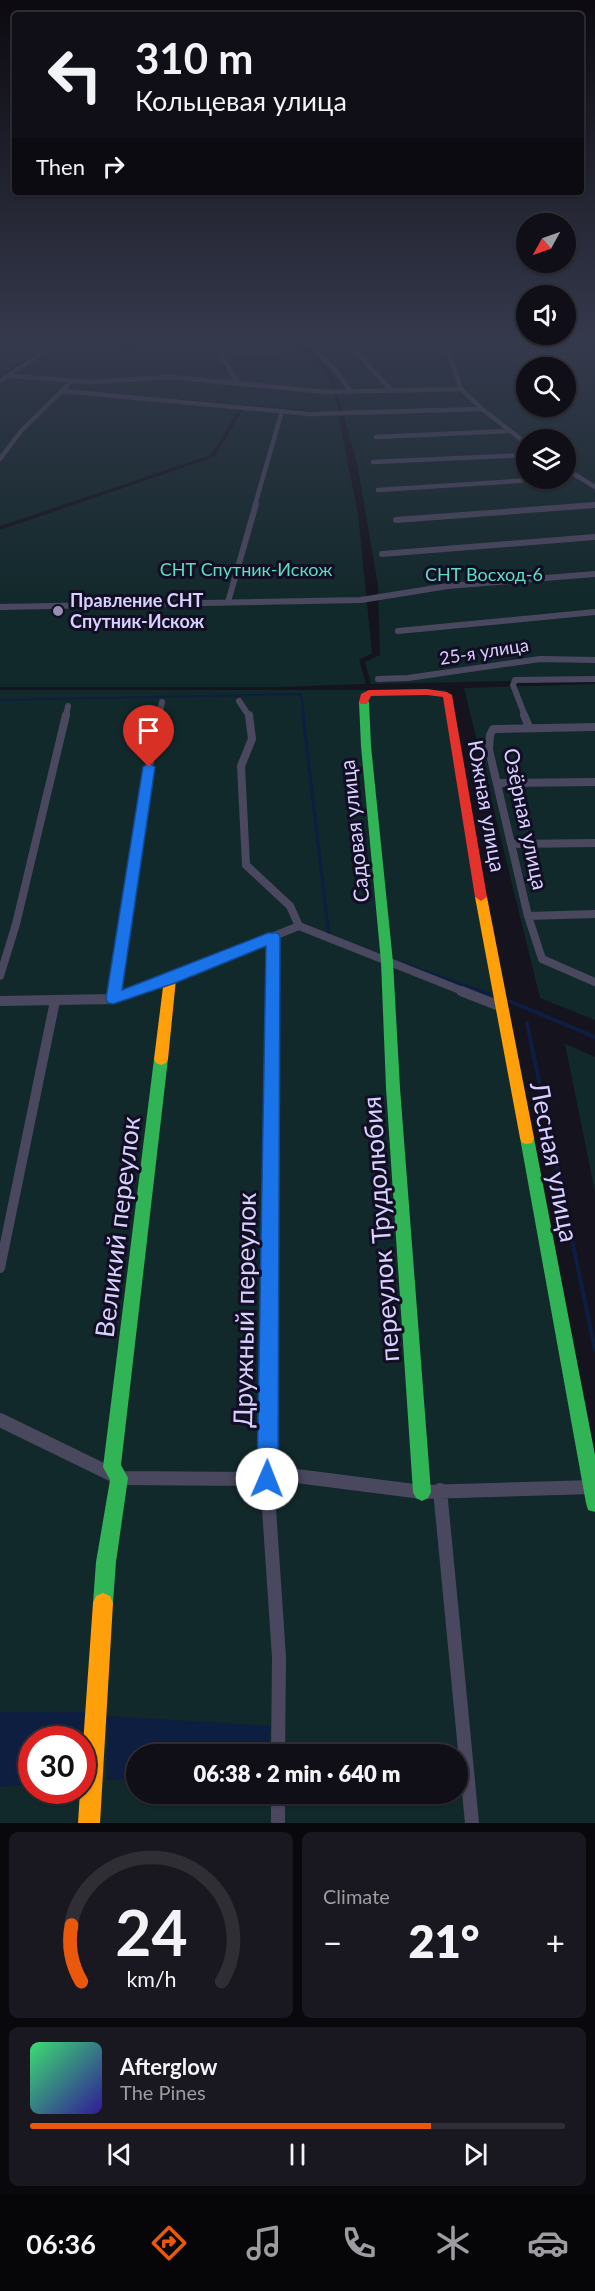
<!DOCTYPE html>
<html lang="en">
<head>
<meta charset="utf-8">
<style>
	:root { --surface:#100e16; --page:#19171f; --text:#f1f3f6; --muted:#9c9ca1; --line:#302e35; --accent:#ea580c }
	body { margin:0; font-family:Lato,sans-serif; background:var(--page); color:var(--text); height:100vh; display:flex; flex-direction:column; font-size:22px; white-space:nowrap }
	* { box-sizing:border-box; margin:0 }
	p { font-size:20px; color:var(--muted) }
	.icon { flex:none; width:33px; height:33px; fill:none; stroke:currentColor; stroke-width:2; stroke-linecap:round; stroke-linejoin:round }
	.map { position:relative; height:1823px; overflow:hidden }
	.drawer { display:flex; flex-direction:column; gap:9px; padding:9px; background:#09080c; flex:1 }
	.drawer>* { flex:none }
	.top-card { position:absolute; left:12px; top:12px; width:572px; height:183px; border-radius:6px; box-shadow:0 2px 4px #0004,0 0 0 2px var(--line); background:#100e16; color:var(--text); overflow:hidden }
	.needle { width:39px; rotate:230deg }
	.tools { position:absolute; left:516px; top:213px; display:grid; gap:12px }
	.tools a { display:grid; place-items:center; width:60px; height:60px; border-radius:50%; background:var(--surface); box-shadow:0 2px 4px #0004,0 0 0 2px var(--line); font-size:30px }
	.speed { position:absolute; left:18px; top:1726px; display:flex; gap:12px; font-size:30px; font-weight:700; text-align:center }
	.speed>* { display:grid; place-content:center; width:78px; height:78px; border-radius:50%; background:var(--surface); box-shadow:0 2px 4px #0004,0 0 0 2px var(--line); line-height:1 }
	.speed .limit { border:9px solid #d22; background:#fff; color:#111 }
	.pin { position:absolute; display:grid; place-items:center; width:51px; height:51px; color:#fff; margin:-62px -26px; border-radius:50% 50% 50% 0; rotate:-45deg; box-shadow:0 0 6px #0007 }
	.pin .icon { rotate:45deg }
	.me { position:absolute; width:66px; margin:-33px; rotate:1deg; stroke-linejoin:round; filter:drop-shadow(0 0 4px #0008) }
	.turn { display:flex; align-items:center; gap:21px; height:126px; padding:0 24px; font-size:27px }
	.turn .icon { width:78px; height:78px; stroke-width:2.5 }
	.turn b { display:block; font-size:42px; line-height:51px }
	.then { display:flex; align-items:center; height:57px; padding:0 24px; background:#0003; gap:12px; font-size:22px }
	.big { font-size:45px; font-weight:800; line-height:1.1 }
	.drawer .tile { flex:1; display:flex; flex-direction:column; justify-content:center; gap:9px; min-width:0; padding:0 21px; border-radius:9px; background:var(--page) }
	.drawer .dial { align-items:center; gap:0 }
	.dial svg { height:156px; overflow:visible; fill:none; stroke:var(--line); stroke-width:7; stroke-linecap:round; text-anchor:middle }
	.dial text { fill:var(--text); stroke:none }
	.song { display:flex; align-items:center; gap:18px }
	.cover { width:72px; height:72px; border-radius:9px; background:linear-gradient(135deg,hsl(140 70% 55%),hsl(250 70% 35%)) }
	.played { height:6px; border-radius:3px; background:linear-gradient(90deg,var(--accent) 75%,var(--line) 75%) }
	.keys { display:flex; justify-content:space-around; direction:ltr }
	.heat { display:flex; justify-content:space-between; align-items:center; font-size:33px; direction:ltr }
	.drawer .tiles { flex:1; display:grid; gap:9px; grid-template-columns:1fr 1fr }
	.tile:last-child { grid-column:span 2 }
	.trip { position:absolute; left:126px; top:1744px; width:342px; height:60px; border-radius:30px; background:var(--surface); box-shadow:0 2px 4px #0004,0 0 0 2px var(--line); font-weight:800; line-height:60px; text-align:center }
	.tabs { display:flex; height:96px; justify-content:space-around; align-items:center; background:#060609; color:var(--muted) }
	.tabs .icon { width:42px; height:42px }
	.tabs .current { color:var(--accent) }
	.tabs b { font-size:27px; color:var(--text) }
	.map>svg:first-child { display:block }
	.green { fill:#12292b; fill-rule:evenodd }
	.water { fill:#0d1e41 }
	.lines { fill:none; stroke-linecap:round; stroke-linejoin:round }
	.stream-far2 { stroke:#0d1e41; stroke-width:2 }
	.stream-far1 { stroke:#0d1e41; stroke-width:3 }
	.stream { stroke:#0d1e41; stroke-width:4 }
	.street-far4 { stroke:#4a485f; stroke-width:4.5 }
	.street-far3 { stroke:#4a485f; stroke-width:6 }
	.street-far2 { stroke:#4a485f; stroke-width:8 }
	.street-far1 { stroke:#4a485f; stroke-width:10 }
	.street { stroke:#4a485f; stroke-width:14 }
	.fast { fill:#30b455; fill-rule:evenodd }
	.slow { fill:#ff9f0a; fill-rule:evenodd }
	.jam { fill:#e5322d; fill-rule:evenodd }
	.route { fill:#1a73e8; stroke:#114b97; stroke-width:1.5 }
	.poi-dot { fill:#948eb0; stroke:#120e23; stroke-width:2 }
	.labels { text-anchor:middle; stroke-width:6; stroke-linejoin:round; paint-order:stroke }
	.far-park-label { font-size:18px; fill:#5ddec3; stroke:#120e23 }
	.far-poi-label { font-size:18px; font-weight:bold; fill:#d8d0fe; stroke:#120e23; text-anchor:start }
	.far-street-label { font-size:18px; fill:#d8d0fe; stroke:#120e23 }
	.street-label { font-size:21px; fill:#d8d0fe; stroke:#120e23 }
	.near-street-label { font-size:26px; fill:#d8d0fe; stroke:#120e23 }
</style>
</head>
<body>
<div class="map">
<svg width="595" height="1823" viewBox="0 0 595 1823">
	<rect width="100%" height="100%" fill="#15131e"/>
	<path class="green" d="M0 343H45L44 348 0 375Z
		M49 343H136L122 349 123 350 139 343H299L318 362 178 353 321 364C333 377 333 396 340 413L165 398 241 406 211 455 0 526V378L46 350Z
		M306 343H595V679L371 684 365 662 380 655 378 585 357 463 332 373ZM526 368H566V406H526ZM526 440H566V478H526Z
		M244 408 338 414 358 514 372 653 359 660 366 684 278 687H0V530L214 457Z
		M595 684V1020L540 998 464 688Z
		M0 690H445L595 1479V1823H0ZM32 1740H82V1791H32ZM136 1755H458V1794H136Z
		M565 1044 595 1057V1192Z"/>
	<path class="water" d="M0 1712H87L83 1756 82 1740H32L31 1785 0 1787Z
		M108 1716 271 1726 267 1755H136V1779L107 1780Z"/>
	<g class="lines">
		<path class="stream-far2" d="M0 700 301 694 304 716"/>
		<path class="stream-far1" d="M303 715 329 936
			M401 963 484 992"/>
		<path class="stream" d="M479 991 489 994
			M509 1001 595 1037
			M527 1023 595 1350"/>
		<path class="street-far4" d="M217 343 221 355 238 383
			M308 343 336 371 351 392
			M348 343 391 390
			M446 343 461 389 482 409 526 443
			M8 376 90 382 172 377 327 392 461 389
			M0 381 48 349 51 343
			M71 381 62 391 310 414 482 409
			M376 437 509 431
			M0 459 21 431 62 391
			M373 462 526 455
			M566 469 595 487
			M378 490 562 478
			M255 505 282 411"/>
		<path class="street-far3" d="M396 520 595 505
			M382 554 595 537
			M228 602 256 504
			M0 607 361 600 448 586 595 574
			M398 631 595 612
			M378 679 408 678 540 659 595 660
			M239 701 249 716
			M66 716 68 706
			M159 716 162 702
			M525 716 513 685 515 680 595 679"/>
		<path class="street-far2" d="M249 715 252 739 241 766 246 865 290 906 299 926
			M524 715 529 727
			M595 727 493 729 490 735 489 750 528 916 542 959 595 982
			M498 783 595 782
			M511 844 595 843
			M528 916 595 914
			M0 976 16 924 66 715
			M114 992 145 788 159 715
			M133 992 299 926 465 992
			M272 992 273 937"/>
		<path class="street-far1" d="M461 991 502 1007
			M113 999 114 991
			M0 1001 113 999 137 991
			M0 1268 55 1001
			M268 1353 272 991"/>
		<path class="street" d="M268 1351 267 1479 279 1657 278 1755
			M0 1420 119 1478 267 1479 273 1473 422 1492 592 1487
			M440 1490 472 1823
			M278 1794V1823"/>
		<path class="fast" d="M364 699 369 702 371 746 393 962 400 1088 431 1492 428 1498 422 1501 416 1498 413 1492 386 1088 381 962 361 746 359 702Z
			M161 1053 166 1055 168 1059 121 1465 128 1478 116 1562 113 1603 110 1610 103 1613 96 1610 93 1603 96 1562 110 1480 103 1467 154 1059 156 1055Z
			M527 1132 532 1133 534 1138 595 1455V1512L588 1510 586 1503 520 1138 522 1133Z"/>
		<path class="slow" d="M481 893 487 897 534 1138 532 1143 527 1144 522 1143 520 1138 475 897Z
			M170 974 175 976 176 979 168 1059 166 1063 161 1065 156 1063 154 1059 164 979 165 976Z
			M103 1593 110 1596 113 1603 100 1823H78L80 1791H82V1758L93 1603 96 1596Z"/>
		<path class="jam" d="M427 689 447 692 452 695 487 897 481 901 475 897 443 697 427 695 371 696 367 704H361L359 702 361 694 369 690Z"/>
	</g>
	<linearGradient id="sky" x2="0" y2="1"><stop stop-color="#0c0a10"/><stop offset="0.57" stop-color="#35394c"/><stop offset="1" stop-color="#35394c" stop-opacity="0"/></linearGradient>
	<rect width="595" height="598" fill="url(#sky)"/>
	<path class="route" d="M149 763 155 767 122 990 268 933H278L280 937 278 1479 275 1486 267 1489 260 1486 257 1479 266 946 175 983 113 1004 108 1003 106 999 143 767Z"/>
	<circle class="poi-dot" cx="58" cy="611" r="6"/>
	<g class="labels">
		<g class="far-park-label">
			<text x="246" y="576">СНТ Спутник-Искож</text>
			<text x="484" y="581">СНТ Восход-6</text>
		</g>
		<g class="far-poi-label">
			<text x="70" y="607">Правление СНТ<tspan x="70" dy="21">Спутник-Искож</tspan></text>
		</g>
		<g class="far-street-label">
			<text transform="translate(484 652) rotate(-9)" y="6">25-я улица</text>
		</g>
		<g class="street-label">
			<text transform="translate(486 806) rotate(80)" y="7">Южная улица</text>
			<text transform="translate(525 819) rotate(78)" y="7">Озёрная улица</text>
			<text transform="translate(355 831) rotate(-96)" y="7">Садовая улица</text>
		</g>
		<g class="near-street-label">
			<text transform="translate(554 1162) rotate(79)" y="9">Лесная улица</text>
			<text transform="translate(118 1227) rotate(-83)" y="9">Великий переулок</text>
			<text transform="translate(381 1229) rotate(-94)" y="9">переулок Трудолюбия</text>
			<text transform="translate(245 1310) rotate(-89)" y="9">Дружный переулок</text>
		</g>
	</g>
</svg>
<div class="tools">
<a><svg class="needle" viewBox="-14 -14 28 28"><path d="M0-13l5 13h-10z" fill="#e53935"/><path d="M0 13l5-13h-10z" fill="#9c9ca1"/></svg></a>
<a><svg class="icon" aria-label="sound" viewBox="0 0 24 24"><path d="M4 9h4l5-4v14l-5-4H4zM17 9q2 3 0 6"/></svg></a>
<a><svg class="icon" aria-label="search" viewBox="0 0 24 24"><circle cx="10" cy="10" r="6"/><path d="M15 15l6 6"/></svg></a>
<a><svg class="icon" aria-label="layers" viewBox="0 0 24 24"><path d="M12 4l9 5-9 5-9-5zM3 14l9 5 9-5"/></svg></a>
</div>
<div class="speed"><div class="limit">30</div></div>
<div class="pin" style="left:149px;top:767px;background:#d93025"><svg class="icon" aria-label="arrive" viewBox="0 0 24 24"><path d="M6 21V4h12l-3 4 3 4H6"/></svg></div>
<svg class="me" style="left:267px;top:1479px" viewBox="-20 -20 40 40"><circle r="19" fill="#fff"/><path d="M0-13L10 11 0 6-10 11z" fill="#1a73e8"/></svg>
<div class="trip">06:38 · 2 min · 640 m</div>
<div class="top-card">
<div class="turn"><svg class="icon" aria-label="left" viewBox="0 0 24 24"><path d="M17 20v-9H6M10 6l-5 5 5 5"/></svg><div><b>310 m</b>Кольцевая улица</div></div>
<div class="then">Then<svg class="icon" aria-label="right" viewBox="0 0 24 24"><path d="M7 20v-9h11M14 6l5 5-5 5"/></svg></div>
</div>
</div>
<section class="drawer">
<div class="tiles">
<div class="tile dial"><svg viewBox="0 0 100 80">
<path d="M14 69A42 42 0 1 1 86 69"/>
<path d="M14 69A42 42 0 0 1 9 40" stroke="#ea580c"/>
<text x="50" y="56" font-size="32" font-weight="700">24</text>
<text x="50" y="72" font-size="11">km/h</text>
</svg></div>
<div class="tile"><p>Climate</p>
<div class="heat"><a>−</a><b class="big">21°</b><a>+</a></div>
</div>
<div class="tile">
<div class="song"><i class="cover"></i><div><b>Afterglow</b><p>The Pines</p></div></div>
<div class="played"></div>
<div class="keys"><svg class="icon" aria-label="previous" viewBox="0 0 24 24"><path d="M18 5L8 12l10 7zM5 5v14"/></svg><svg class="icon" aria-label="pause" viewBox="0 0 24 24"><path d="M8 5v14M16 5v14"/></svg><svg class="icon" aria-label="next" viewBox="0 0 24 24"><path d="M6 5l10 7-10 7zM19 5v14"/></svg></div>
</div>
</div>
</section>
<nav class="tabs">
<b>06:36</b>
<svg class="icon current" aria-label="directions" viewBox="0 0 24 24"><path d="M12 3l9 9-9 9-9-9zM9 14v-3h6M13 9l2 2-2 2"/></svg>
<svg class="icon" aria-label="music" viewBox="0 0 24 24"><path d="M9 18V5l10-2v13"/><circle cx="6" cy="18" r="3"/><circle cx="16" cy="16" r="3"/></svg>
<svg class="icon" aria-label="phone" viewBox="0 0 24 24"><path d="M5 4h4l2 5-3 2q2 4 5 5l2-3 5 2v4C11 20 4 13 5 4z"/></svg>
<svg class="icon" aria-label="climate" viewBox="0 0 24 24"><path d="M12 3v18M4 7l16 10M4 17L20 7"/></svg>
<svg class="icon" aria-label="car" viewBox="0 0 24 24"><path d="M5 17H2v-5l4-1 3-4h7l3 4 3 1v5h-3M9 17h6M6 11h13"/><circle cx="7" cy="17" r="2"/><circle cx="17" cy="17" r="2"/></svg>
</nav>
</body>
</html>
